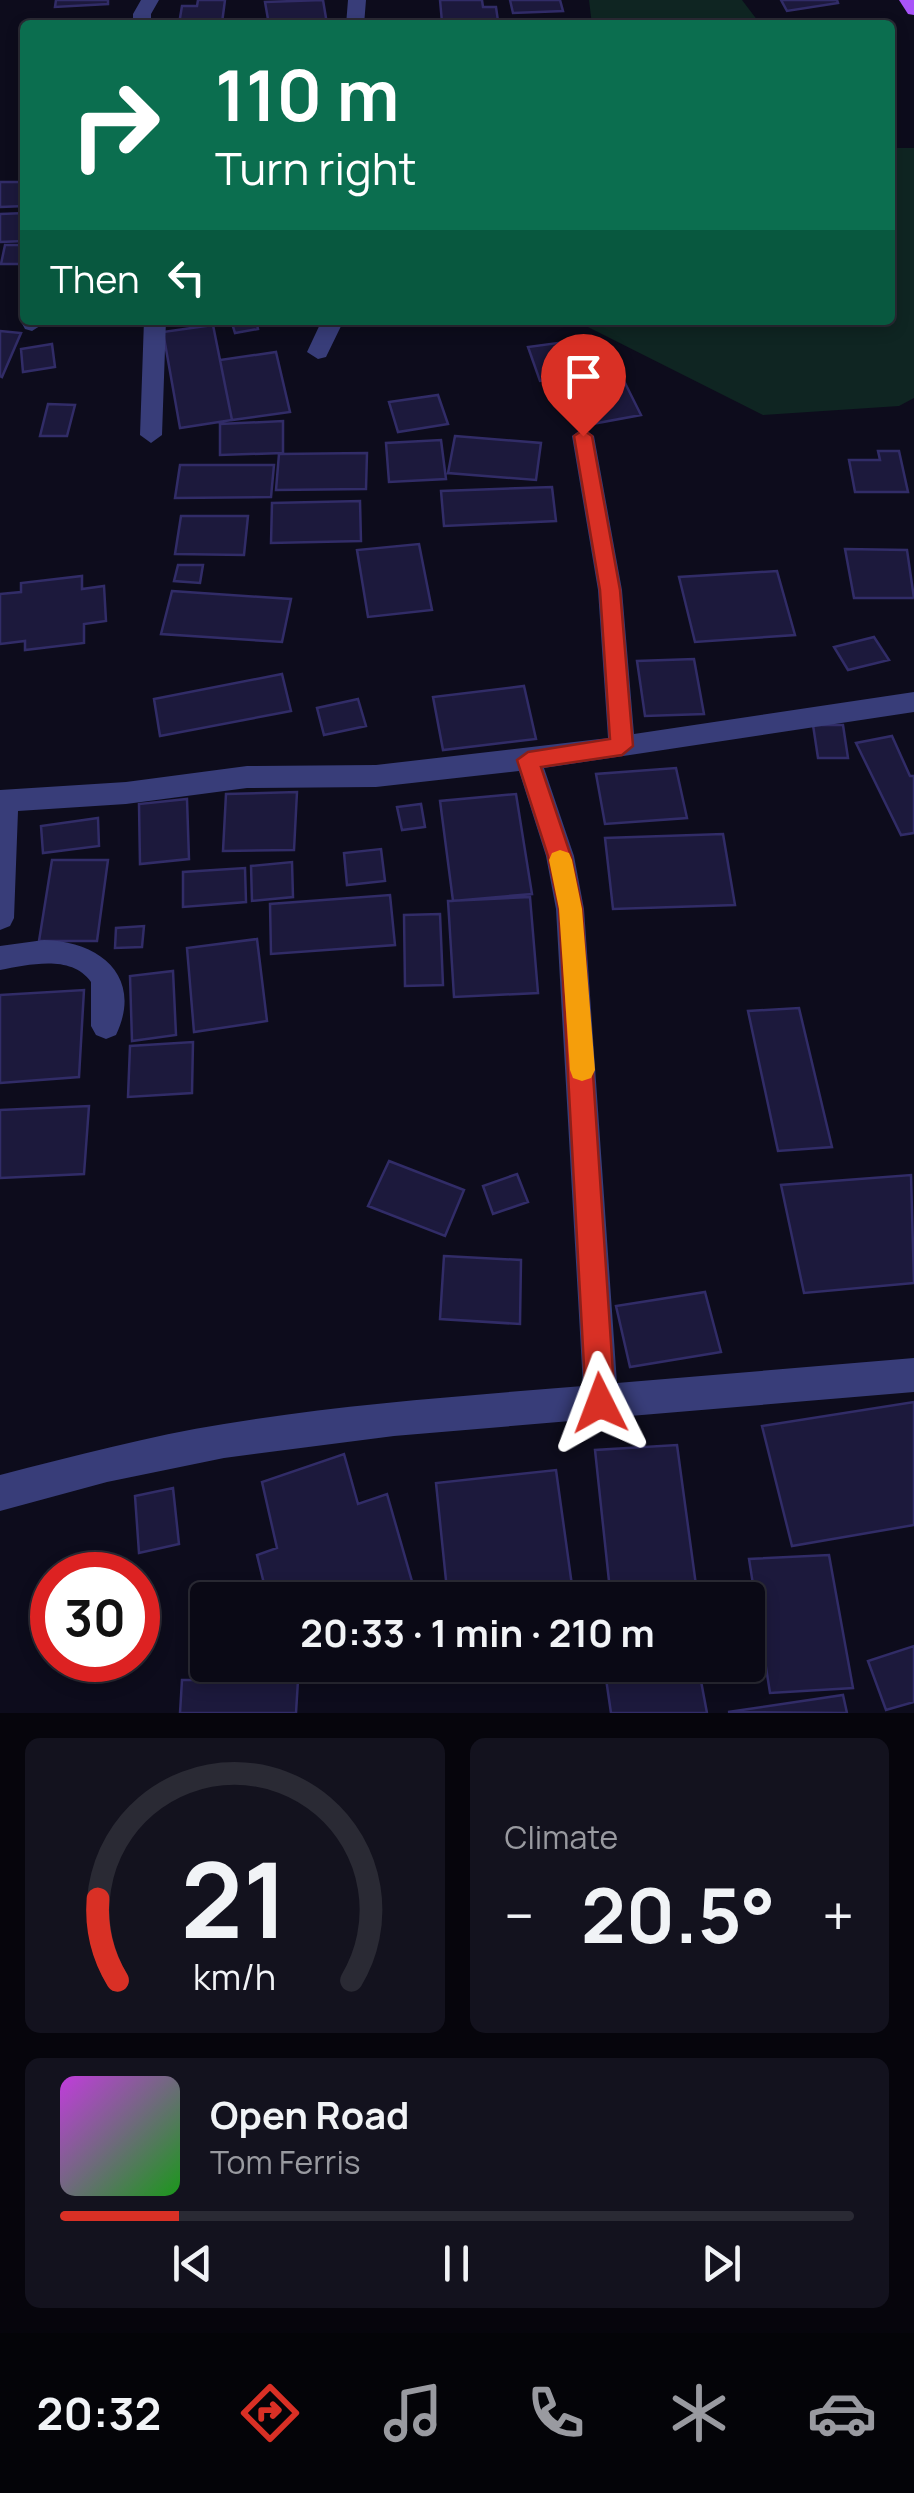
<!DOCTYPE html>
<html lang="en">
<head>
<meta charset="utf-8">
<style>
	:root { --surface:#0a0915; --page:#13121e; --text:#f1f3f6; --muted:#999aa0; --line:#2a2a34; --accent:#d93025 }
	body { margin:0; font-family:Manrope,sans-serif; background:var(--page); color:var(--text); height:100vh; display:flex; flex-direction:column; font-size:38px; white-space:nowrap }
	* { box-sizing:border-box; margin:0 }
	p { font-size:32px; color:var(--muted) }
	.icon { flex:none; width:55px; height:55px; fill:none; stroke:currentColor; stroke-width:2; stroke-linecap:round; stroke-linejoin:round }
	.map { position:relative; height:1713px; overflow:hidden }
	.sheet { display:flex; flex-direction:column; gap:25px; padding:25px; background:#06050c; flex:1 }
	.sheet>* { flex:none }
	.guide { position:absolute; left:20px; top:20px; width:875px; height:305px; border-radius:10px; box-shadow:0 5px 15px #0003,0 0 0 2px var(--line); background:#0b6e4f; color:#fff; overflow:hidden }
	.speed { position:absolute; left:30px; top:1552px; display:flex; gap:20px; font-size:50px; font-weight:700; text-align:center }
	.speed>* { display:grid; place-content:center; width:130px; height:130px; border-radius:50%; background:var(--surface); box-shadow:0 5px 15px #0003,0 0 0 2px var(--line); line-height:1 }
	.speed .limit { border:15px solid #d22; background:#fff; color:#111 }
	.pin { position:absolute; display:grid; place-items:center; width:85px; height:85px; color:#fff; margin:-102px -42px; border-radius:50% 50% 50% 0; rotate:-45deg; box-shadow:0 0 10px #0007 }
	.pin .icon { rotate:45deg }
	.me { position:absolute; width:110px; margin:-55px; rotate:357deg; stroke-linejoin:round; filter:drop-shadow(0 0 8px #0008) }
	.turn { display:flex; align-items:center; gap:35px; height:210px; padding:0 30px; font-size:45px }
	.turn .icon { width:130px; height:130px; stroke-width:2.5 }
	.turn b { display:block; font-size:70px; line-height:85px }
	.then { display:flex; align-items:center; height:95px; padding:0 30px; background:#0003; gap:20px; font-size:38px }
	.big { font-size:75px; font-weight:700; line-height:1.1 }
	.sheet .tile { flex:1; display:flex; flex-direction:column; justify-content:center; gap:15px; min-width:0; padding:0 35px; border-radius:15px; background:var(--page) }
	.sheet .dial { align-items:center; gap:0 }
	.dial svg { height:260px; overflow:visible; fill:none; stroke:var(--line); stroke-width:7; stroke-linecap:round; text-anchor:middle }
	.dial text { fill:var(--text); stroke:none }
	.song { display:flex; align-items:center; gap:30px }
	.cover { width:120px; height:120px; border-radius:15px; background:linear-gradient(135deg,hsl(290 70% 55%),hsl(120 70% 35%)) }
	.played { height:10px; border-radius:5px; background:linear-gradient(90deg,var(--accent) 15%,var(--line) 15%) }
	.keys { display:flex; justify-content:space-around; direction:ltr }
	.heat { display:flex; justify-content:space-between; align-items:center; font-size:55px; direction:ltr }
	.sheet .tiles { flex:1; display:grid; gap:25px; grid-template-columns:1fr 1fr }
	.tile:last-child { grid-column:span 2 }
	.trip { position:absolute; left:190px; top:1582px; width:575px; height:100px; border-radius:10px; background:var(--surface); box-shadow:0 5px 15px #0003,0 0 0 2px var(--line); font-weight:700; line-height:100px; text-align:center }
	.menu { display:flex; height:160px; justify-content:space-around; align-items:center; background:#040408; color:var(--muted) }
	.menu .icon { width:70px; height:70px }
	.menu .selected { color:var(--accent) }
	.menu b { font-size:45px; color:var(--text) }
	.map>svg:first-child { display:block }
	.green { fill:#0f2522 }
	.building { fill:#1c193c; stroke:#312c67; stroke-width:2.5 }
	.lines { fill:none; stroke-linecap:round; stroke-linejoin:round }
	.minor { fill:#383d79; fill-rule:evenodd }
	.primary { fill:#a854f9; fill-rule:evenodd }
	.route { fill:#d93025; stroke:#8d1f18; stroke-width:2.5 }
	.slow { fill:#f59e0b }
</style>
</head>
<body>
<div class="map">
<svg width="914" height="1713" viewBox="0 0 914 1713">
	<rect width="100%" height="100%" fill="#0d0c1c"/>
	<path class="green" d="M589 0H742L761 25H592Z
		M890 148H914V398L899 406 763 415 574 320H890Z"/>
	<path class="building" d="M56 0H108V4L55 7Z
		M198 0H225L222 23 179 24 182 6H197Z
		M323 0 327 24 269 25 265 2Z
		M440 0H482L483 7H496L498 21 442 22Z
		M510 0H560L563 11 513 13Z
		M781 0H837L838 3 787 11Z
		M0 182H25V206L0 207Z
		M25 213V241L0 242V214Z
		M5 245H25V264H1Z
		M231 320H256L258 329 235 333Z
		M213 325 232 420 180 428 163 332Z
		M0 331 21 333 2 377 0 376Z
		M565 342 577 376 540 381 528 347Z
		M52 344 55 367 23 372 21 349Z
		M276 352 290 412 232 420 220 360Z
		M624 381 641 415 592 424 576 389Z
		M438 395 448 424 398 432 389 402Z
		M48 404 75 405 67 436H40Z
		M283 421V453L220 455V424Z
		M455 436 541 443 536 480 448 473Z
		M441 440 446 479 389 482 386 443Z
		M878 451H899L908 492H855L849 460H880Z
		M367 453 366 489 276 490 279 454Z
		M180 465H274L271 497 175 498Z
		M552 487 556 521 444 526 441 491Z
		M360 501 361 541 271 543 272 503Z
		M181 516H248L244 555 175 554Z
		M419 544 432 610 368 617 357 550Z
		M845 549 907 550 914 598H854Z
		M178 565H203L200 583 174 581Z
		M777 571 795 635 695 642 679 577Z
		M82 576V589L104 586 106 621 84 624V643L25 650V641L0 644V594L21 592V583Z
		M172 591 291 599 282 642 161 634Z
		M874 637 889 660 848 670 834 647Z
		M694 659 704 714 645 716 637 661Z
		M282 674 291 711 160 736 154 699Z
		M524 686 536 739 443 750 433 697Z
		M358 699 366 726 324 735 317 708Z
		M813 725H843L848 758H818Z
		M892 736 910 776H914V833L901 835 856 743Z
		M676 768 687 818 605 824 596 774Z
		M297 792 294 850 223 851 226 794Z
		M516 794 532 894 453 901 440 801Z
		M187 799 189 859 140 864 139 804Z
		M421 804 425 827 402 830 397 807Z
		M98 818 99 846 43 853 41 826Z
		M723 834 735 905 613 909 605 838Z
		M381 849 385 881 347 885 344 853Z
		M52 860H108L97 941H39Z
		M292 862 293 897 252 901 251 866Z
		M245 868 246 902 183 907V872Z
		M390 895 395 945 271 954 270 904Z
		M530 897 538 993 454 997 448 901Z
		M440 914 443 985 405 986 404 915Z
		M144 926 142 947 115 948 116 928Z
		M257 939 267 1021 194 1032 187 948Z
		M173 971 176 1035 132 1041 130 976Z
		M84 990 79 1077 0 1083V995Z
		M799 1008 832 1147 778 1151 748 1011Z
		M193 1042 192 1093 128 1097 130 1046Z
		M89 1106 84 1174 0 1178V1110Z
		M389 1161 464 1190 445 1236 368 1206Z
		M517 1174 528 1202 493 1214 483 1186Z
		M911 1175 914 1283 804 1293 781 1185Z
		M444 1256 521 1260 520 1324 440 1319Z
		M705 1292 721 1352 630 1367 616 1306Z
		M914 1402V1525L792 1546 762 1426Z
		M677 1445 698 1600H611L595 1450Z
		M344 1454 358 1504 387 1494 415 1592 391 1600H268L257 1555 277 1548 262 1482Z
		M556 1470 574 1600H448L436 1483Z
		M173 1488 179 1544 139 1553 135 1496Z
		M829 1555 853 1688 770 1693 749 1559Z
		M914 1646V1702L886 1710 868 1661Z
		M207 1657 208 1665H277L276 1681 298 1680 296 1713H180L182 1680H205Z
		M604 1665H698L707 1713H611Z
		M843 1695 847 1713 728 1712Z"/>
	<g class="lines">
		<path class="minor" d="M141 0H159L151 14V25H133V14Z
			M348 0H366L364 25H346Z
			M24 315 25 320H42L43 324 32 331 25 329 20 320Z
			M144 320H166L162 435 151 443 140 435Z
			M322 320H344L326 357 318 359 307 352Z
			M583 428 594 436 622 590 634 734 914 692V712L544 768 574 856 584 909 617 1383 914 1358V1392L394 1436 224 1458 107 1482 0 1511V1475C74 1456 149 1436 224 1424 343 1404 463 1396 583 1386L556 909 546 856 519 771 376 787 247 788 126 804 18 811 14 918 10 926 0 930V790L126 782 247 766 376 765 608 738 598 590 572 436Z
			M44 940C99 941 144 976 116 1035L106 1039 96 1035 91 1026V982C71 954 29 965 0 970V946Z"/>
		<path class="primary" d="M899 0H914V15L908 14Z"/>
	</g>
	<path class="route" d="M583 430 592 436 620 590 633 746 622 755 541 767 571 856 582 909 615 1403 610 1413 600 1417 591 1413 586 1403 559 909 548 856 517 760 528 752 610 739 600 590 574 436Z"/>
	<path class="slow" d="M560 850 569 853 572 860 582 909 595 1070 591 1078 582 1081 573 1078 570 1070 559 909 549 860 552 853Z"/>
</svg>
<div class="speed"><div class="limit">30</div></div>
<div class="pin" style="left:583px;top:436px;background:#d93025"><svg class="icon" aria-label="arrive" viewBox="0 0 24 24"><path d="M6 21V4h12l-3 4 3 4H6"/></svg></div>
<svg class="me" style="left:600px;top:1403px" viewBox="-20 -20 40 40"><path d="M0-17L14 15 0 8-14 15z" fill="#d93025" stroke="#fff" stroke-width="4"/></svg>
<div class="trip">20:33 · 1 min · 210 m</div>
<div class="guide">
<div class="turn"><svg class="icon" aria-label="right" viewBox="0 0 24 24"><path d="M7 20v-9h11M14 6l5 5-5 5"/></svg><div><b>110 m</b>Turn right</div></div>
<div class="then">Then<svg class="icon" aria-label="left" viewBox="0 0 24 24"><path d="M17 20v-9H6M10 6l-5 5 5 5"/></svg></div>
</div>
</div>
<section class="sheet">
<div class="tiles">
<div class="tile dial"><svg viewBox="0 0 100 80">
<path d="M14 69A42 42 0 1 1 86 69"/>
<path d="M14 69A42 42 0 0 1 8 44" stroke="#d93025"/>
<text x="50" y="56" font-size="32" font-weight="700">21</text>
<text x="50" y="72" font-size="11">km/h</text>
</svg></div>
<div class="tile"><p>Climate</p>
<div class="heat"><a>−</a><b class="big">20.5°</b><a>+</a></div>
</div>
<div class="tile">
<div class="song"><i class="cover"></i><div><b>Open Road</b><p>Tom Ferris</p></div></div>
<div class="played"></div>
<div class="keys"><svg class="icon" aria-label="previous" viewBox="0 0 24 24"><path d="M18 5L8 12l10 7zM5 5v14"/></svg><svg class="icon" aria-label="pause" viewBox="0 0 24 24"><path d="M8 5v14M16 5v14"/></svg><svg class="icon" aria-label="next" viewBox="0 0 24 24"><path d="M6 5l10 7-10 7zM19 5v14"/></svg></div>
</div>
</div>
</section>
<nav class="menu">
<b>20:32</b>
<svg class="icon selected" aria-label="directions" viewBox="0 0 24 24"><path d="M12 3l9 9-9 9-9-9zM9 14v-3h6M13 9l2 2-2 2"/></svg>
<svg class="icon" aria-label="music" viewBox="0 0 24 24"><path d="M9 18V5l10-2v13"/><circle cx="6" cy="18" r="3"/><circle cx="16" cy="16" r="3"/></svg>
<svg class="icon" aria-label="phone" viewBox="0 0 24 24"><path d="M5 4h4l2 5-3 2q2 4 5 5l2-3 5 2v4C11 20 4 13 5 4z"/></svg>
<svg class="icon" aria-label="climate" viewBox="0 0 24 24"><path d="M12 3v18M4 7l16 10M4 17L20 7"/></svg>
<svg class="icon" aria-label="car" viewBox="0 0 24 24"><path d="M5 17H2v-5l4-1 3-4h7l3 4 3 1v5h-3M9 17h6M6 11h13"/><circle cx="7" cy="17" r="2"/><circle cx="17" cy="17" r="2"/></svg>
</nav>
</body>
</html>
